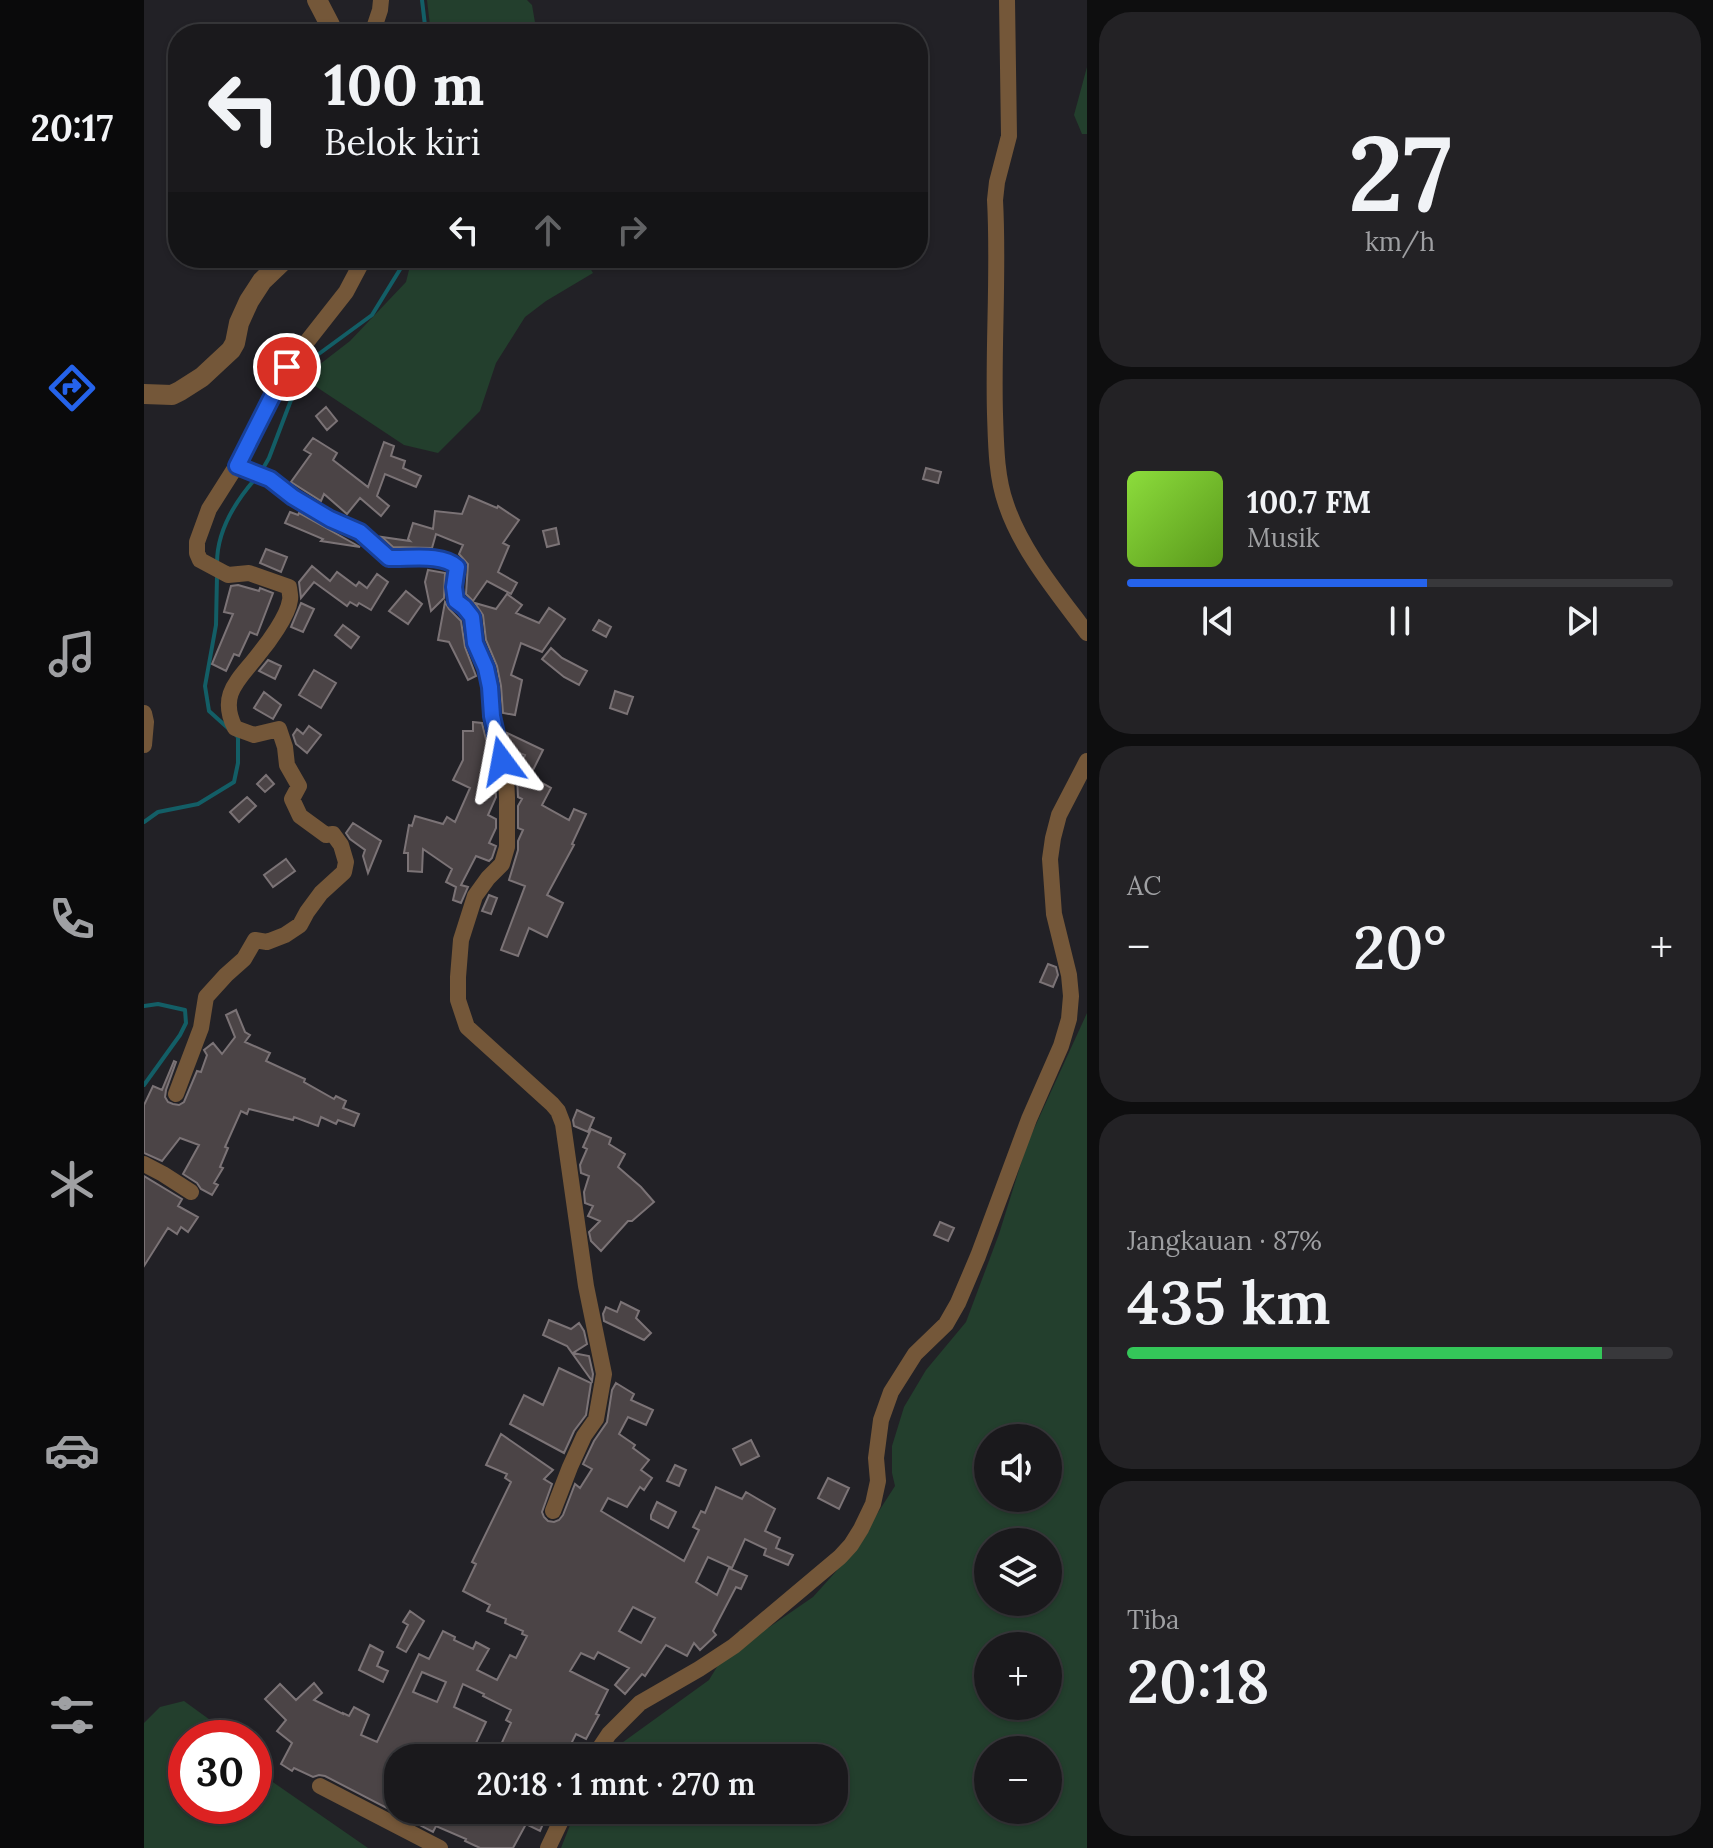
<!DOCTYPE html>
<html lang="id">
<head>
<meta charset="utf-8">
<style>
	:root { --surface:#1a191c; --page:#232225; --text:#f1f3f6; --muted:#9fa0a3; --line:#38383b; --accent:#2563eb }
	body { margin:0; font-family:Lora,serif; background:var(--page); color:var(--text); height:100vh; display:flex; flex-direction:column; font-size:30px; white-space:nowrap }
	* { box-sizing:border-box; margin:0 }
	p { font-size:26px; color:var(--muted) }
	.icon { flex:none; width:44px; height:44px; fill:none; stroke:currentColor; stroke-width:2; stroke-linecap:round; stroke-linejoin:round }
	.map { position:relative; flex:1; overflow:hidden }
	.sheet { display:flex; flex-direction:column; gap:12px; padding:12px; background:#0e0e0f; width:626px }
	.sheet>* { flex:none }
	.banner { position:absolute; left:24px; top:24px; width:760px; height:244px; border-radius:32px; box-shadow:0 2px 6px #0004,0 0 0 2px var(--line); background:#1a191c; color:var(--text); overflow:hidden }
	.fabs { position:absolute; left:830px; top:1424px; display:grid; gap:16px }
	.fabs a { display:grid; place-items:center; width:88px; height:88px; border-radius:50%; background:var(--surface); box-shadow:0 2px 6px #0004,0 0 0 2px var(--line); font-size:40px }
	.speed { position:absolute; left:24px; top:1720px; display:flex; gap:16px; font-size:40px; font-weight:700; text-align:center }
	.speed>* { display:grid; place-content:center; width:104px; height:104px; border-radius:50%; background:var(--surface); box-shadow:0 2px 6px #0004,0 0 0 2px var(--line); line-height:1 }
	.speed .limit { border:12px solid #d22; background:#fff; color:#111 }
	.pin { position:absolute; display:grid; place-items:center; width:68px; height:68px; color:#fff; margin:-34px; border:4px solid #fff; border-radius:50%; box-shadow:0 2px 8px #0007 }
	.me { position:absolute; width:88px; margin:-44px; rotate:347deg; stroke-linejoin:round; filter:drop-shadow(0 0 6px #0008) }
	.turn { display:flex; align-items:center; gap:28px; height:168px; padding:0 24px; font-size:36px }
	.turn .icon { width:104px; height:104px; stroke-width:2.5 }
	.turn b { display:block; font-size:56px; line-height:68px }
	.lanes { display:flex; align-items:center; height:76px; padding:0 24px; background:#0003; justify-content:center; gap:40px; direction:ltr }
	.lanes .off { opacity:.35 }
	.big { font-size:60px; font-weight:600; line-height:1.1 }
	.sheet .card { flex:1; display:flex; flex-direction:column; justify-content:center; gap:12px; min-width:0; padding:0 28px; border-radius:32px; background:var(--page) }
	.sheet .dial { align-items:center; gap:0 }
	.dial b { font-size:104px; line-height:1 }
	.song { display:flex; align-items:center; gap:24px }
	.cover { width:96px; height:96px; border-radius:12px; background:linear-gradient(135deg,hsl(90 70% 55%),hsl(90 70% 35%)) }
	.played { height:8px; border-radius:4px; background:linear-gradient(90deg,var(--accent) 55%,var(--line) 55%) }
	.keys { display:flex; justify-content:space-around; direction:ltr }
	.heat { display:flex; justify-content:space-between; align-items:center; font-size:44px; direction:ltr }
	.charge { height:12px; border-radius:6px; background:linear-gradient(90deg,#34c759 87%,var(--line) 0) }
	.trip { position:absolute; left:240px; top:1744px; width:464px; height:80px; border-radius:32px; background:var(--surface); box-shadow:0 2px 6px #0004,0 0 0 2px var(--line); font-weight:600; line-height:80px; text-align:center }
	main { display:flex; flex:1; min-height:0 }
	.tab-bar { display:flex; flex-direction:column; width:144px; justify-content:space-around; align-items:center; background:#0a0a0b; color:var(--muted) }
	.tab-bar .icon { width:56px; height:56px }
	.tab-bar .current { color:var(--accent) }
	.tab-bar b { font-size:36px; color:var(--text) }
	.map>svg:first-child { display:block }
	.green { fill:#233f2d; fill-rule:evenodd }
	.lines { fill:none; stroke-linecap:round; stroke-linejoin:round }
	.stream { stroke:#135e66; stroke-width:4 }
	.building { fill:#4b4446; stroke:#7b7376; stroke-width:2; fill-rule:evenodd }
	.minor { stroke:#745739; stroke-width:16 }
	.tertiary { stroke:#745739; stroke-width:20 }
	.route-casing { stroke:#184099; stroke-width:20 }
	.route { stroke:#2563eb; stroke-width:14 }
</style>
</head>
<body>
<main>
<nav class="tab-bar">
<b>20:17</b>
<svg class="icon current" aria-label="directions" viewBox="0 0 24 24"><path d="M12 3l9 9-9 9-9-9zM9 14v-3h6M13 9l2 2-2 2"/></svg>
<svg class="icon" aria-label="music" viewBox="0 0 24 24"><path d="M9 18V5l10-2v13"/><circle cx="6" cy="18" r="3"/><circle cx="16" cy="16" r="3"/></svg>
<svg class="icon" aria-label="phone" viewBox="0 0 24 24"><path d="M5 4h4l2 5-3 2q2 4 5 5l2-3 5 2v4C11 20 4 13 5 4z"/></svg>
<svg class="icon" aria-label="climate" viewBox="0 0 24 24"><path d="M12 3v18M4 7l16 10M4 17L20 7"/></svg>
<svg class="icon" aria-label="car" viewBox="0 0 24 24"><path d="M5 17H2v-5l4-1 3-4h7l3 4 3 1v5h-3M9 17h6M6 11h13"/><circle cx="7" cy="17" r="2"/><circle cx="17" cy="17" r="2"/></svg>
<svg class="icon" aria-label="filters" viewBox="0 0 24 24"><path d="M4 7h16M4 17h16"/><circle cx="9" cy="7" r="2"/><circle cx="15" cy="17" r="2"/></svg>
</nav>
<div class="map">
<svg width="943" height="1848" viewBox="0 0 943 1848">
	<rect width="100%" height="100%" fill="#222126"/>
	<path class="green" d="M283 0H383L388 5 393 34H287Z
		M943 67V134H938L930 115Z
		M268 258H440L449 273 402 301 381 317 352 363 336 411 294 453 260 445 171 386V368L206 341 262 282Z
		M943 1013V1848H417L432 1810H690V1758H465L475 1745 565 1680 596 1629 624 1628 669 1597 706 1556 751 1486 748 1473V1446L760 1407 782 1370 822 1322 855 1234 883 1144ZM844 1438H904V1498H844ZM844 1542H904V1602H844ZM844 1646H904V1706H844ZM844 1750H904V1810H844Z
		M40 1701 73 1725 80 1738H42V1806H110V1769L224 1848H0V1723L16 1707Z"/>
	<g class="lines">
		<path class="stream" d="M278 0 282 34
			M117 472 125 458 155 379 172 356 228 315 263 258
			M73 563C73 531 91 502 111 479
			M73 576 72 625 61 686 65 711 85 729
			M0 822 14 812 54 804 90 782 94 763V737L91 734
			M0 1006 14 1004 41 1010 42 1023 36 1035 0 1085"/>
	</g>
	<path class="building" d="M182 407 193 421 183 430 172 416Z
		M169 438 193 453 189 460 224 487 240 442 250 446 247 456 261 461 259 468 277 476 272 487 241 474 233 496 245 506 237 516 216 498 203 514 180 494 177 501 147 482 167 454 160 450Z
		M782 468 797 472 794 483 779 479Z
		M325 496 353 508 354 506 375 520 359 543 365 546 354 572 373 583 367 594 343 581 329 601 322 594 324 564 315 554 319 545 292 534 288 548 249 547 238 537 266 541 264 539 269 523 289 529 291 511 318 514Z
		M146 512 154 515 155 513 216 547 177 541 179 539 141 523Z
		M412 528 415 544 403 547 399 531Z
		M122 549 143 557 137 572 116 563Z
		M168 566 186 581 193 572 212 586 215 582 223 588 233 574 244 582 227 610 215 603 213 606 206 602 203 606 170 582 157 598 155 582Z
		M284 570 301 573 300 598 287 611 281 582Z
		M94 585 115 591 116 588 129 593 113 635 106 632 95 656 90 654 82 671 68 664 89 614 80 612 87 586Z
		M262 591 278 604 264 624 245 611Z
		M363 594 378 605 372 613 395 623 405 608 421 619 398 652 377 643 367 675 378 680 371 715 359 713 357 686 353 666 342 640 339 615 331 603 352 609Z
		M301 602 305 609 317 621 321 647 332 676 324 680 305 642 294 640Z
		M157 603 170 609 159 632 147 627Z
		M455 620 467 627 462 637 449 630Z
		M199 625 215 637 207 648 191 635Z
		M407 648 418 658 443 671 435 685 420 677 398 659Z
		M124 660 137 666 131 679 115 671Z
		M170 670 192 683 177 708 155 695Z
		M471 691 489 697 483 714 466 708Z
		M120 692 137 705 129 719 110 708Z
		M329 722 338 723 348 764 343 775 351 779 352 797 344 815 352 819V828L345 843 352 846 348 858 345 861 332 856 317 885 324 887 317 903 309 900 312 887 302 882 308 869 279 849 278 872 264 871V853H260L265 825 268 826 271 816 299 824 303 817 311 822 326 788 309 780 319 760V731H329Z
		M165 726 177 735 163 753 152 744 149 735 153 729 159 734Z
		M363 733 399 750 386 776 407 788 398 805 425 820 430 809 442 814 428 844 430 845 403 895 419 903 403 937 385 928 374 956 357 950 381 886 365 880 374 850V841L379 830 374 828V806L378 799 374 797 373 775 381 755 367 750Z
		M122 775 130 784 121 792 113 784Z
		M103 797 112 806 95 822 86 812Z
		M209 823 237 841 224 873 219 856 221 850 206 839 202 833Z
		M142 859 151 871 129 887 120 875Z
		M345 895 353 898 347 914 338 911Z
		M904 964 912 967 914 975 909 987 896 982Z
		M92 1010 101 1032 106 1035 101 1042 126 1053 122 1061 161 1079 160 1082 190 1099 192 1096 202 1101 199 1108 215 1114 210 1126 194 1120 192 1124 177 1117 174 1126 150 1117 149 1120 105 1109 103 1114 97 1111 81 1147 84 1148 76 1167 79 1168 70 1183 74 1185 68 1195 57 1189 53 1183 39 1174 55 1145 36 1138 18 1161 0 1153V1105L9 1086 18 1090 30 1061 32 1062 22 1090 21 1097 24 1102 29 1104 35 1105 40 1102 53 1071 57 1072 63 1055 60 1050 69 1043 78 1054 91 1037 82 1015Z
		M433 1110 450 1118 444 1132 430 1126 429 1120Z
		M447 1129 467 1138 465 1144 481 1154 474 1167 497 1187 510 1202 488 1221H484L457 1251 447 1241 445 1232 456 1221 444 1216 449 1206 441 1203 440 1192 445 1176 437 1173 436 1165 443 1149 439 1147Z
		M0 1176 38 1199 34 1206 54 1217 44 1232 37 1227 33 1234 24 1228 0 1266Z
		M796 1222 810 1228 804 1241 790 1235Z
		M477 1302 495 1311 492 1318 507 1333 500 1340 460 1321 459 1314 462 1307 473 1312Z
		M405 1320 427 1329 435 1323 440 1331 443 1344 429 1353 445 1356 449 1374 448 1381 423 1346 399 1335Z
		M415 1368 447 1383 442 1415 430 1431 420 1453 366 1424 380 1395 399 1405Z
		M472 1383 490 1394 487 1400 509 1410 502 1425 484 1417 475 1434 491 1445 489 1448 505 1460 497 1470 508 1478 500 1490 496 1487 483 1507 464 1498 457 1511 540 1561 555 1530 549 1527 557 1511 561 1513 572 1487 598 1499 602 1492 631 1509 621 1531 636 1538 632 1548 649 1555 644 1565 620 1555 622 1549 601 1539 588 1568 564 1557 552 1582 573 1595 585 1568 603 1576 597 1589 592 1587 569 1631 572 1635 556 1650 550 1643 543 1656 522 1645 501 1676 498 1674 481 1694 471 1685 485 1668 454 1652 450 1659 437 1653 426 1671 464 1690 452 1714 455 1715 442 1739 432 1734 420 1758H369L354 1751 367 1723 362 1720 367 1710 339 1696 340 1694 319 1684 310 1707 342 1722 331 1745 333 1746 328 1758H254V1797L248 1810H405L396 1831 382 1824 369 1848H336L321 1841 322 1839 292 1826 289 1832 181 1776 175 1775 169 1777 150 1768 148 1771 137 1764 148 1743 133 1731 142 1720 121 1699 136 1684 152 1700 170 1683 178 1693 170 1700 199 1714V1713L205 1716 210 1707 225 1715 217 1735 233 1742 275 1654 285 1659 299 1631 311 1637 310 1640 329 1649 332 1642 345 1649 333 1670 353 1680 366 1655 372 1658 383 1636 378 1634 379 1631 361 1623 362 1619 343 1611 346 1605 319 1591 332 1564 328 1562 367 1482 361 1478 363 1474 342 1465 357 1434 409 1470 400 1479 408 1484 398 1512 400 1517 404 1521 410 1522 415 1520 419 1515 431 1484 436 1488 448 1469 439 1464 450 1441 463 1422 468 1390ZM489 1607 511 1618 497 1643 475 1631ZM278 1672 302 1682 293 1702 269 1692Z
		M607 1440 615 1456 597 1465 589 1449Z
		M531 1465 542 1470 535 1486 523 1481Z
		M684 1478 705 1488 695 1509 674 1498Z
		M513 1502 532 1512 524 1528 507 1519V1515Z
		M266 1611 280 1621 262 1652 253 1647 264 1625 259 1622Z
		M226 1645 239 1652 233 1666 244 1671 239 1682 215 1670Z"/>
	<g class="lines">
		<path class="minor" d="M863 0 865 136 853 182 851 200C855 271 849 342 851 414 852 443 852 476 862 504 877 550 914 594 943 633
			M228 34 236 10 237 0
			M93 466 126 479 149 497 186 519 216 532 245 558 295 559 310 564 313 567 310 594 312 601 320 607 328 617 331 643 342 668 346 687 348 716 362 775 363 798V847L358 864 344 878 331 896 317 940 314 977V1000L323 1027 408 1104 414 1111 419 1124 442 1286 460 1374 452 1419 440 1436 426 1467 409 1511
			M0 713 2 722 0 745
			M32 1094 57 1028 62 997 82 975 100 959 111 940 123 942 141 935 156 925 163 912 177 893 200 872 202 862 197 845 189 834 182 835 156 816 148 799 155 786 143 765 141 747 135 729 110 735 91 728C74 694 95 680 114 655 124 643 144 616 146 600 147 599 145 588 145 587L105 573 84 575 56 560 53 553V542L65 509 98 457 117 416 143 367 202 292 220 258
			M0 1164 19 1174 47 1192
			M449 1758 465 1734 496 1703 555 1669 590 1646 696 1557 707 1545 717 1529 729 1504 734 1481 732 1458 737 1420 747 1392 771 1354 802 1324 814 1303 834 1256 885 1119 917 1046 925 1019 927 996 925 975 910 914 906 859 909 838 915 815 943 761
			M176 1786 296 1848
			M404 1848 422 1810"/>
		<path class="tertiary" d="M173 0 186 25 187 34
			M0 394 28 395 36 391 58 377 87 350 91 343 95 323 105 301 118 281 142 258"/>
	</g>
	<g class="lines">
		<g class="route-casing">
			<path id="route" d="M143 367 93 466 126 479 149 497 186 519 216 532 245 558C266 559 297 553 313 567L310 587 312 601 320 607 328 617 331 643 342 668 346 687 348 716 358 761"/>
		</g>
		<use href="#route" class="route"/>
	</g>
</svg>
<div class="fabs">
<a><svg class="icon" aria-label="sound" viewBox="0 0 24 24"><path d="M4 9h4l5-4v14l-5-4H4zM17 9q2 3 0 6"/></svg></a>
<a><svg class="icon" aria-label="layers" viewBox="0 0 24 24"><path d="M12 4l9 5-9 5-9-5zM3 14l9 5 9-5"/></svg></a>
<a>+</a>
<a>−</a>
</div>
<div class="speed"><div class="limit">30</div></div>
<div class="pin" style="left:143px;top:367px;background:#d93025"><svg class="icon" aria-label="arrive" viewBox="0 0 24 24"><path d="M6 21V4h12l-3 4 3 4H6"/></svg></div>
<svg class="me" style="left:358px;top:761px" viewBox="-20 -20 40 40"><path d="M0-17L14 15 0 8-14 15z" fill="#2563eb" stroke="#fff" stroke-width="4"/></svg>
<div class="trip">20:18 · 1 mnt · 270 m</div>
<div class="banner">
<div class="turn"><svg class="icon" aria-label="left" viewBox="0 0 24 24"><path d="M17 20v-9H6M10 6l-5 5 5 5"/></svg><div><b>100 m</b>Belok kiri</div></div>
<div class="lanes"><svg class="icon" aria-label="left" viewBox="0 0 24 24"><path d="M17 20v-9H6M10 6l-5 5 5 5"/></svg><svg class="icon off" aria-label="ahead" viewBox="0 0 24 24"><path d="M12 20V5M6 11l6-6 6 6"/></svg><svg class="icon off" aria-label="right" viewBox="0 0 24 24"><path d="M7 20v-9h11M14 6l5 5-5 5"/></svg></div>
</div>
</div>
<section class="sheet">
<div class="card dial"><b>27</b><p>km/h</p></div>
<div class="card">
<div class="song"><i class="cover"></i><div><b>100.7 FM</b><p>Musik</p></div></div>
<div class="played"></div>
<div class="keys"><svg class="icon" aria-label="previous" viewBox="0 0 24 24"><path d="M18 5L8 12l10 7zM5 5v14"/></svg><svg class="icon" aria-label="pause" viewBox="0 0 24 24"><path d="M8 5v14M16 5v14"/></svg><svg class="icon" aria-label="next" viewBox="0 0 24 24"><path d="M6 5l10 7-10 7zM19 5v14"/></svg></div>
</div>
<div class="card"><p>AC</p>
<div class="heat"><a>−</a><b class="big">20°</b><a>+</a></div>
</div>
<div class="card"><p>Jangkauan · 87%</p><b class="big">435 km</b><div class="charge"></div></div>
<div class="card"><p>Tiba</p><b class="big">20:18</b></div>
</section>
</main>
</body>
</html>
